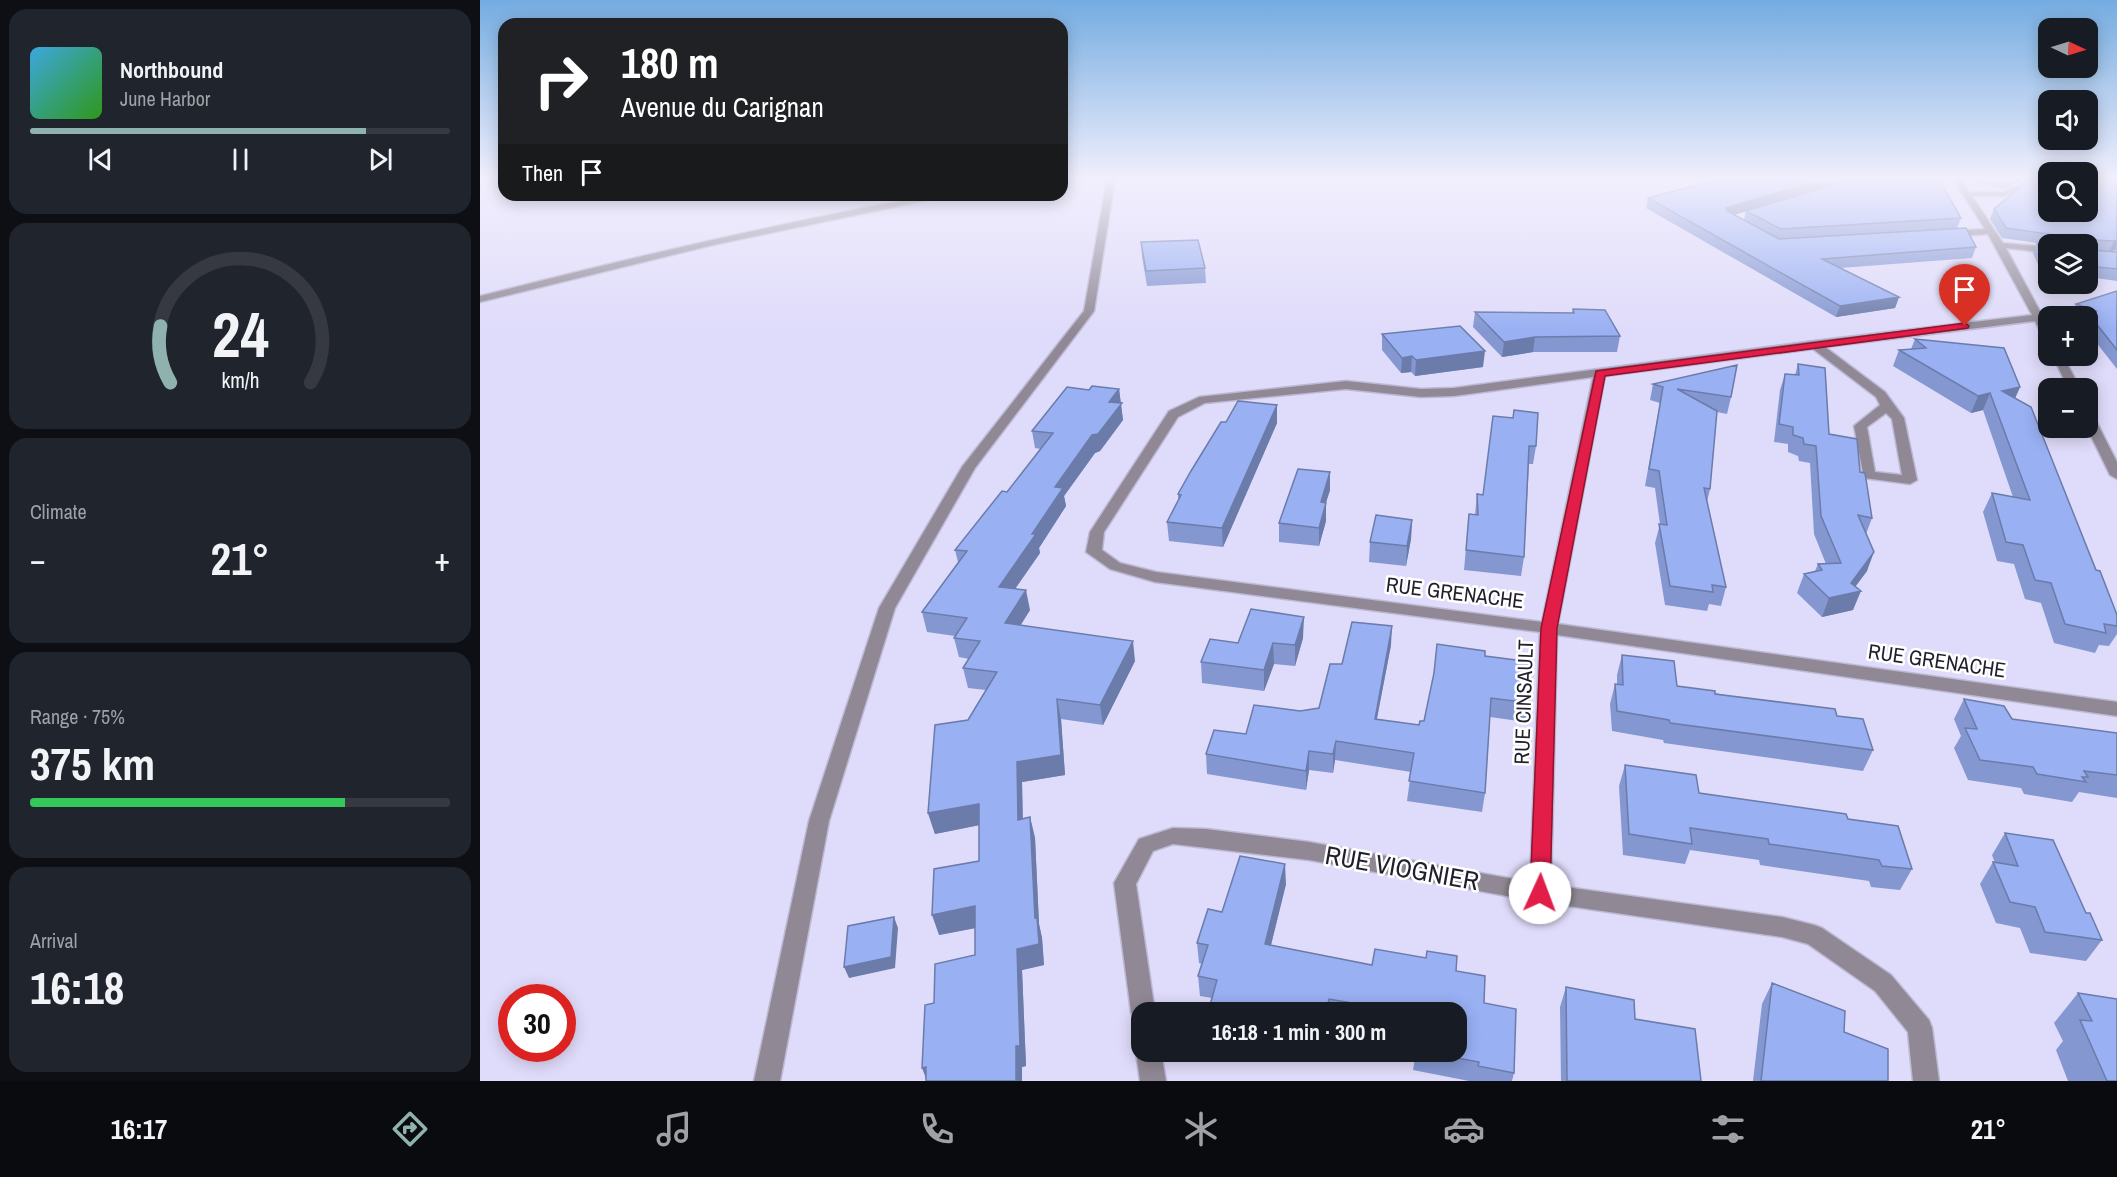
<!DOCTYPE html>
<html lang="en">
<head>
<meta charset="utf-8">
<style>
	:root { --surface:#171b24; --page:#20242c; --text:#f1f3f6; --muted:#9ea1a6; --line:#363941; --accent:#90b2af }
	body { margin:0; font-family:"Archivo Narrow",sans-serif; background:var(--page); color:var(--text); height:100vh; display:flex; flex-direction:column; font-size:22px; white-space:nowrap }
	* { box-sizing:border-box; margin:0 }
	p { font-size:20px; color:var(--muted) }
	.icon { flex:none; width:33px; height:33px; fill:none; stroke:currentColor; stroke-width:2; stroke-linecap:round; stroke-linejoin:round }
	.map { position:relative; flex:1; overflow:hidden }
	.sheet { display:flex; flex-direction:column; gap:9px; padding:9px; background:#0d0f14; width:480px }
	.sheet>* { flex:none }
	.guide { position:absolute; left:18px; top:18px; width:570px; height:183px; border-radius:18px; box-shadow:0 3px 15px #0003; background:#202124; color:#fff; overflow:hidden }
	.needle { width:39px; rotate:94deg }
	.fabs { position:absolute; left:1558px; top:18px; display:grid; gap:12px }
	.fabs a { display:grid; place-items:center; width:60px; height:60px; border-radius:12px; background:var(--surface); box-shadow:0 3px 15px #0003; font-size:30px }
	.speed { position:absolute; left:18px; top:984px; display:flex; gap:12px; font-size:30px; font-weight:700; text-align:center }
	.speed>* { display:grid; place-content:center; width:78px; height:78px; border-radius:50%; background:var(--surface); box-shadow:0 3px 15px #0003; line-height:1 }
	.speed .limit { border:9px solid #d22; background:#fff; color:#111 }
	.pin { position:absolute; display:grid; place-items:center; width:51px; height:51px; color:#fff; margin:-62px -26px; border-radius:50% 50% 50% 0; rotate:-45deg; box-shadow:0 0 6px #0007 }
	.pin .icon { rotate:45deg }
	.me { position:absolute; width:66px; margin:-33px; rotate:2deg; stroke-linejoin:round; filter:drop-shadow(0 0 4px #0008) }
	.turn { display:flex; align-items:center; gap:21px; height:126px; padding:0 24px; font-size:27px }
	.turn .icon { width:78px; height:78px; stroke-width:2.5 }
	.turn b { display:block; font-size:42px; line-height:51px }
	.then { display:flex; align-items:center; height:57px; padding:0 24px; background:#0003; gap:12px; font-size:22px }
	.big { font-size:45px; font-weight:700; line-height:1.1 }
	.sheet .tile { flex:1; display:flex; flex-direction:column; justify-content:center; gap:9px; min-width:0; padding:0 21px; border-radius:18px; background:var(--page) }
	.sheet .dial { align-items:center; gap:0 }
	.dial svg { height:156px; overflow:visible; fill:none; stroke:var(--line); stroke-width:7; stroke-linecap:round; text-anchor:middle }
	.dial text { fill:var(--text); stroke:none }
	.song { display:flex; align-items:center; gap:18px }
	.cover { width:72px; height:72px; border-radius:9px; background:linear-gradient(135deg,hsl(200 70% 55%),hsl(110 70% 35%)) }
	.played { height:6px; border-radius:3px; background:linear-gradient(90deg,var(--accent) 80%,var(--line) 80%) }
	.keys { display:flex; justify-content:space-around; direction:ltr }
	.heat { display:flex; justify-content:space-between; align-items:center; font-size:33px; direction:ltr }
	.charge { height:9px; border-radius:4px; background:linear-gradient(90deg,#34c759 75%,var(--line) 0) }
	.trip { position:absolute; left:651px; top:1002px; width:336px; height:60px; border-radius:18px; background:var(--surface); box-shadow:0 3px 15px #0003; font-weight:700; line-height:60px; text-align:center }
	.menu { display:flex; height:96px; justify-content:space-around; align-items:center; background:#090b0e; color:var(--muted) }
	.menu .icon { width:42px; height:42px }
	.menu .current { color:var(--accent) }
	.menu b { font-size:27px; color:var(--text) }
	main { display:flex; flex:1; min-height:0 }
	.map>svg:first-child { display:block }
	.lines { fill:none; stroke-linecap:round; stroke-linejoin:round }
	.minor-casing { stroke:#bdb9d5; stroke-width:3 }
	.minor { fill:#908995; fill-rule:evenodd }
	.wall { fill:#8497d1; fill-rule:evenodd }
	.shaded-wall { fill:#6b7baa }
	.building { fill:#99b0f3; stroke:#6b7baa; stroke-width:1.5 }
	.route { fill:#e11d48; stroke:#92132f; stroke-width:1.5 }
	.labels { text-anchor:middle; stroke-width:5; stroke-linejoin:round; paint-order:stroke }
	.street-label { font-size:21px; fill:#211f2b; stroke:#fff }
	.near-street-label { font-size:26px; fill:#211f2b; stroke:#fff }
</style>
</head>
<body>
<main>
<section class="sheet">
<div class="tile">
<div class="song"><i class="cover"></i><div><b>Northbound</b><p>June Harbor</p></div></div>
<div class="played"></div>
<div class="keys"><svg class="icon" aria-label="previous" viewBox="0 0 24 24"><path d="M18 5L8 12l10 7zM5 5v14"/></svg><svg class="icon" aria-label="pause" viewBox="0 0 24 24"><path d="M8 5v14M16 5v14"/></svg><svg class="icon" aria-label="next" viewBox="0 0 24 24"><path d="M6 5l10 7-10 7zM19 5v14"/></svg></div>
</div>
<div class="tile dial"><svg viewBox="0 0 100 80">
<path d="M14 69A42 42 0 1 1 86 69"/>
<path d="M14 69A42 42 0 0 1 9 40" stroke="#90b2af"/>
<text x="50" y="56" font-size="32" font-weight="700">24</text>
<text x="50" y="72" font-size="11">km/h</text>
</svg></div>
<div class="tile"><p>Climate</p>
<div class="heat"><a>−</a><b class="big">21°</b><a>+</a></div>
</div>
<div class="tile"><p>Range · 75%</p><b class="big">375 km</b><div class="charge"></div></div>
<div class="tile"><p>Arrival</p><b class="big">16:18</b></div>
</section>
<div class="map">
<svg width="1637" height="1081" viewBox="0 0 1637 1081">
	<rect width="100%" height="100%" fill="#dfdbfa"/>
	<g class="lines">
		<g class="minor-casing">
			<path id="minor" d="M627 179H635L614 311 495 468 415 608 349 821 300 1081H274L329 821 399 608 482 467 604 311Z
				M1473 179H1481L1489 192H1523L1550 179H1562L1524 196H1492L1523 243 1569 247V253L1526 248 1569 328V341L1565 340 1555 321 1345 347 1405 392 1424 418 1437 480 1430 484 1384 478 1374 426 1400 405 1396 397 1333 349 1125 376 1078 624 1637 702V716L1077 635 1071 885 1302 917 1334 925 1342 928 1411 975 1449 1020 1452 1028 1459 1081H1433L1428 1032 1395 991 1328 944 1302 937 1060 902 829 860 693 844 673 851 656 884 675 1012H662V1023L654 1020 651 1012 634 883 659 839 693 828 726 829 829 842 1050 882 1060 632 675 582 630 569 606 552 610 532 689 411 719 397 866 381 941 389 974 388 1334 341 1552 315 1508 234 1469 237 1465 234 1469 231 1505 229ZM1113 377 1062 622 676 572 640 563 622 550 624 532 698 417 725 403 866 389 941 397 974 396ZM1406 413 1412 419 1422 475 1395 472 1387 427Z
				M454 195H472L233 245 0 302V296C150 258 301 222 454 195Z
				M1573 356H1583L1600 388H1588Z
				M1608 413 1614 417 1637 462V479L1630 475 1607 428Z
				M660 1043 662 1052H681L686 1081H660L656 1052Z"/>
		</g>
		<use href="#minor" class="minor"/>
	</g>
	<path class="wall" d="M1240 179H1371L1310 198 1481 218 1477 228 1496 247 1492 258 1360 268 1419 297 1415 308 1356 317 1166 208 1168 198ZM1266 211 1264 220 1254 215Z
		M1485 179H1544L1524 189Z
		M1637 179V250L1630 251H1637V281L1608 277V244H1569V272L1561 271 1553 253 1557 243 1522 238 1510 219 1514 209 1540 187 1541 183Z
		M661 242 725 268 726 283 667 286 662 257Z
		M1637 291V369L1608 332V316H1594L1591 315 1596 304Z
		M1093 309 1140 336 1137 352H1053L1022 357 993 327 995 312 1092 313Z
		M902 334 1003 367 935 376 931 372 921 373 902 350Z
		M1435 339 1540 387 1535 398 1637 615V634L1629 646 1619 645 1615 653 1574 643 1561 603 1545 599 1534 564 1517 561 1503 512 1512 493 1533 497 1503 410 1491 413 1413 366 1419 350 1431 349Z
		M1318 364 1349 434 1380 472 1392 518 1386 534 1387 571 1375 586 1373 610 1342 617 1317 593 1324 574 1335 571 1338 564H1346L1334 534 1330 463 1319 461 1318 456 1308 452V444L1294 442 1300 390 1305 374 1315 375Z
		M1173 384 1251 397 1247 414 1237 412 1230 489 1227 502 1246 587 1241 606 1229 604 1227 611 1185 605 1175 543 1180 524 1175 488 1165 486 1180 403 1170 400Z
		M639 389 643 420 620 451 615 453 584 496 586 506 559 548 560 553 535 589 550 610 540 625 655 661 623 725 581 719 585 775 542 782 543 819 550 817 555 838 559 924 562 938 564 965 542 970 546 1066 542 1067 454 1003 495 955V928L459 935 499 861V825L455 834 448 813 488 720 506 690 488 688 483 668 489 659 479 657 474 638 475 636 447 632 442 612 478 562 475 550 527 492 561 449 555 448 552 431 609 390Z
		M797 405V423L743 547 689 541 687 522 698 501V494L746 422Z
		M1033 418 1056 446 1053 464H1049L1044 557 1041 576 984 570 989 514 995 515 997 494 1003 495Z
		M850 472V490L846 503V521L839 546 799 542V523Z
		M932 520 931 539 926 566 889 562 890 542Z
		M823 638 815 666 794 664 784 691 722 683 721 662 758 643Z
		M911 645 897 719 939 725 944 721 1005 656 1049 703 1046 722 1010 717 1005 793 1002 812 927 801 931 772 855 760 853 773 829 770 826 790 727 774 726 754 766 734 820 711 839 708 862 664Z
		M1142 655 1197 686 1357 716 1393 750 1383 771 1184 743 1183 740 1132 731 1130 704 1135 684 1137 685V675Z
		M1484 699 1532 719 1637 733V798L1599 792 1592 802 1544 794 1541 788 1488 780 1474 748 1481 736 1474 719Z
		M1145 765 1219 793 1368 819 1432 869 1420 890 1391 887 1389 881 1280 865 1279 860 1210 850 1205 864 1143 855 1139 786Z
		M1525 833 1606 913 1622 940 1606 961 1550 953 1540 928 1516 923 1500 884 1513 862 1515 863 1512 855Z
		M806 884 791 945 892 965 976 971 1004 1003 1034 1073 1032 1081H989L933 1070 936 1052H976V1012H728L732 998 720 996 718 976 722 964 719 963 717 943 742 912Z
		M1292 983 1364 1032 1408 1081H1273L1282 1004Z
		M1086 987 1221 1081H1081L1080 1007Z
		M1598 993 1637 999V1081H1588L1576 1050 1583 1041 1574 1023Z"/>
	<path class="shaded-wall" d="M1343 179H1371L1244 218 1246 208Z
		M1544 179 1524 189 1528 180Z
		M1634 241H1637L1636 250 1629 252Z
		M1419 297 1415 308 1356 317 1360 306Z
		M1055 337 1053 352 1022 357 1024 342Z
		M1005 351 1003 367 935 376 936 360Z
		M932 356 931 372 921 373 922 358Z
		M1540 387 1533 403 1515 407 1522 391Z
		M639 389 643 420 620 451 615 453 584 496 586 506 559 548 560 553 523 606 519 587 552 534 575 487 629 402Z
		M1510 393 1503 410 1491 413 1498 396Z
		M797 405V423L743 547 742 528Z
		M850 472V490L840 520 841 502Z
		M846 503V521L839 546V528Z
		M932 520 931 539 926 566 927 546Z
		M1394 552 1387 571 1370 594 1381 591 1373 610 1342 617 1349 598 1371 583Z
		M546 590 550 610 530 643 525 623Z
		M824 617 823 638 815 666V645Z
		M912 626 911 645 893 738 895 719Z
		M653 641 655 661 623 725 620 705Z
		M793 643 794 664 784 691V670Z
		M577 699 581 719 585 775 542 782 543 840 538 820 537 762Z
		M856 741 855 760 853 773V754Z
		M829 751V770L826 790V771Z
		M499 804 505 824 455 834 448 813Z
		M550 817 555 838 559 924 562 938 564 965 542 970 546 1066 542 1067V1081H536L537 949 555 918Z
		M805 864 806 884 786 965 785 944Z
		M495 906 501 927 459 935 452 915Z
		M414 917 418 928 415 968 369 978 364 967Z
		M446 1067 447 1081 442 1068Z"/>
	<path class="building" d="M1240 179H1343L1246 208 1247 211 1299 239 1486 228 1496 247 1342 259 1419 297 1360 306 1168 198Z
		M1373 179H1459L1481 218 1301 229 1266 211Z
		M1550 179H1569V212H1608V179H1637V241H1634L1613 240 1610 248 1613 250 1634 252 1637 251V269L1608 266V244H1569V261H1566L1557 243 1575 244V235L1526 228 1514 209 1544 184 1541 183Z
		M718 240 725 268 666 271 661 242Z
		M1637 291V350L1611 317 1614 316 1607 314 1616 311 1596 304Z
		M1093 309 1125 310 1140 336 1055 337 1024 342 995 312 1094 313Z
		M980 326 1005 351 936 360 932 356 922 358 902 334Z
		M1435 339 1524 348 1540 387 1522 391 1551 407 1616 570 1620 571 1637 615V626L1624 624 1626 633 1585 624 1571 583 1555 580 1543 545 1526 542 1512 493 1550 500 1510 393 1498 396 1419 350 1446 348Z
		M1318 364 1345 368 1349 434 1377 439 1380 472 1385 473 1392 518 1378 515 1394 552 1371 583 1381 591 1349 598 1324 574 1342 570 1338 564 1361 563 1341 516 1336 446 1324 444 1323 438 1313 435V427L1299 424 1305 374 1319 375Z
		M1257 365 1251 397 1197 389 1237 411 1230 489 1224 488 1246 587 1232 585 1233 592 1190 586 1179 524 1187 525 1179 471 1169 469 1183 387 1173 384Z
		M612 386 639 389 629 402 642 403 618 434 612 435 575 487 583 488 552 534H556L519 587 546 590 525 623 653 641 620 705 577 699 581 755 537 762 538 820 550 817 555 918 557 917 559 944 537 949 540 1046H536V1081H446V1067L442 1068 445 1005 454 1003 455 964 495 955V906L452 915 454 869 499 861V804L448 813 455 725 488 720 517 672 483 668 500 641 474 638 487 618 442 612 487 551 475 550 522 491 527 492 573 433 552 431 587 387 609 390Z
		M758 401 797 405 742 528 687 522 701 495 698 494 711 471 741 422H746Z
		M1034 410 1058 413 1056 446H1049L1044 557 986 550 989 514 998 515 997 494 1003 495 1013 416 1033 418Z
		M818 469 850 472 841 502 846 503 839 528 799 523Z
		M896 515 932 520 927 546 890 542Z
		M771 609 824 617 815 645 793 643 784 670 721 662 730 639 758 643Z
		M872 622 912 626 895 719 939 725 940 721H944L954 673 957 644 1005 651V656L1051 662 1049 703 1011 698 1005 793 929 781 934 753 856 741 853 754 829 751 826 771 726 754 734 730 766 734 774 705 820 711 839 708 850 664H862Z
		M1142 655 1194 661 1197 686 1235 691V694L1355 709 1357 716 1383 719 1393 750 1190 723 1189 720 1137 711 1135 684 1143 685Z
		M1484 699 1524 706 1532 719 1637 733V775L1604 771 1608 777H1602L1606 782 1557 774 1553 767 1500 760 1485 728 1497 729Z
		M1145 765 1216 775 1219 793 1366 814 1368 819 1418 826 1432 869 1402 866 1399 860 1289 844 1288 839 1210 828 1212 844 1149 834Z
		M1525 833 1573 840 1606 913H1610L1622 940 1565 932 1555 907 1530 902 1513 862 1538 866Z
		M760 856 805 864 785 944 892 965 895 949 946 958 947 951 977 956 976 971 1005 976 1004 1003 1036 1009 1034 1073 998 1066 999 1062 945 1052H976V1012H924L849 999 846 1012H728L737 980 718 976 728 945 717 943 728 909 742 912Z
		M414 917 411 957 364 967 368 926Z
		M1292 983 1365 1011 1364 1032 1408 1049V1081H1281Z
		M1086 987 1154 1000 1155 1019 1215 1029 1221 1081H1087Z
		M1598 993 1637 999V1081H1627L1600 1020 1612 1021Z"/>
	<linearGradient id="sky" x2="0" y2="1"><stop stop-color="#74ace1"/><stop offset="0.54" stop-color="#f1effd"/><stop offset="1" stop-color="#f1effd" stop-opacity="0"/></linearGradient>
	<rect width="1637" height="331" fill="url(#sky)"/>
	<path class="route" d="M1485 323 1489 326 1488 328 1125 376 1077 628 1070 893 1067 899 1060 902 1053 899 1050 893 1061 628 1116 371Z"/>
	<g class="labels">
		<g class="street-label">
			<text transform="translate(975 593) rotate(7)" y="7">RUE GRENACHE</text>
			<text transform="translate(1457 661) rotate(8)" y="7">RUE GRENACHE</text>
			<text transform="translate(1044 702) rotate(-88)" y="7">RUE CINSAULT</text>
		</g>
		<g class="near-street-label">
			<text transform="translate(922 868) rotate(10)" y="9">RUE VIOGNIER</text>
		</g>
	</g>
</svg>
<div class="fabs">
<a><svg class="needle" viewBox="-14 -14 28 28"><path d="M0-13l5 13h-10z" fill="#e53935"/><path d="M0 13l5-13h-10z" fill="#9ea1a6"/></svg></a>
<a><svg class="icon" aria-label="sound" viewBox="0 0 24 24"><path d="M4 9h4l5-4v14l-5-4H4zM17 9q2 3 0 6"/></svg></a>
<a><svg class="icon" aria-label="search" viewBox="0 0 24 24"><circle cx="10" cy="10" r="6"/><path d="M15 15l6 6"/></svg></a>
<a><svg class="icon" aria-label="layers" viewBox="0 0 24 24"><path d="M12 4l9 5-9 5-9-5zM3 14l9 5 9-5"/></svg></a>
<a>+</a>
<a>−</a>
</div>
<div class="speed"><div class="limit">30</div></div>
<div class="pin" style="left:1485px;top:326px;background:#d93025"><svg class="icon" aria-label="arrive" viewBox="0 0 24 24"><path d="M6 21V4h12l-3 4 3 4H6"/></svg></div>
<svg class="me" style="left:1060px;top:893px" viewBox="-20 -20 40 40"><circle r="19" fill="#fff"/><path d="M0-13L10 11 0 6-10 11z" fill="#e11d48"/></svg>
<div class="trip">16:18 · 1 min · 300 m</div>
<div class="guide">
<div class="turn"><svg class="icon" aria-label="right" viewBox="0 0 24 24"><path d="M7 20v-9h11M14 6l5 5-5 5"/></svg><div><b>180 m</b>Avenue du Carignan</div></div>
<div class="then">Then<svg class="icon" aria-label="arrive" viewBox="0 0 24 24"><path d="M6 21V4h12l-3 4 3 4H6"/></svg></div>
</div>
</div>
</main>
<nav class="menu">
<b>16:17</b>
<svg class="icon current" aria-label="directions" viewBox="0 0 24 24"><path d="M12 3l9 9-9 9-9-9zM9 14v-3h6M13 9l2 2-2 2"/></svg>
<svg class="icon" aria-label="music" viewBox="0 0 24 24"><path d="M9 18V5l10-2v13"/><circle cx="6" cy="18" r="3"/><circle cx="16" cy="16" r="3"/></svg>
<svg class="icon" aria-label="phone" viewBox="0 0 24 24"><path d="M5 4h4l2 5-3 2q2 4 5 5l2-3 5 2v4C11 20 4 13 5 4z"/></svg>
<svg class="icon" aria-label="climate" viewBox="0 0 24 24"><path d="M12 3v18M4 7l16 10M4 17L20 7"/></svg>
<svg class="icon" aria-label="car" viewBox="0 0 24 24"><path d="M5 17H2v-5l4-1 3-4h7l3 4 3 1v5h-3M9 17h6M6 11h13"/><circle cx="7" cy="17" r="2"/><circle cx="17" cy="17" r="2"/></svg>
<svg class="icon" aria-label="filters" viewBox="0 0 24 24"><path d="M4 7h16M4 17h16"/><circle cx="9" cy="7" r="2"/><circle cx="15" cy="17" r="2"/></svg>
<b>21°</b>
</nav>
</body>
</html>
